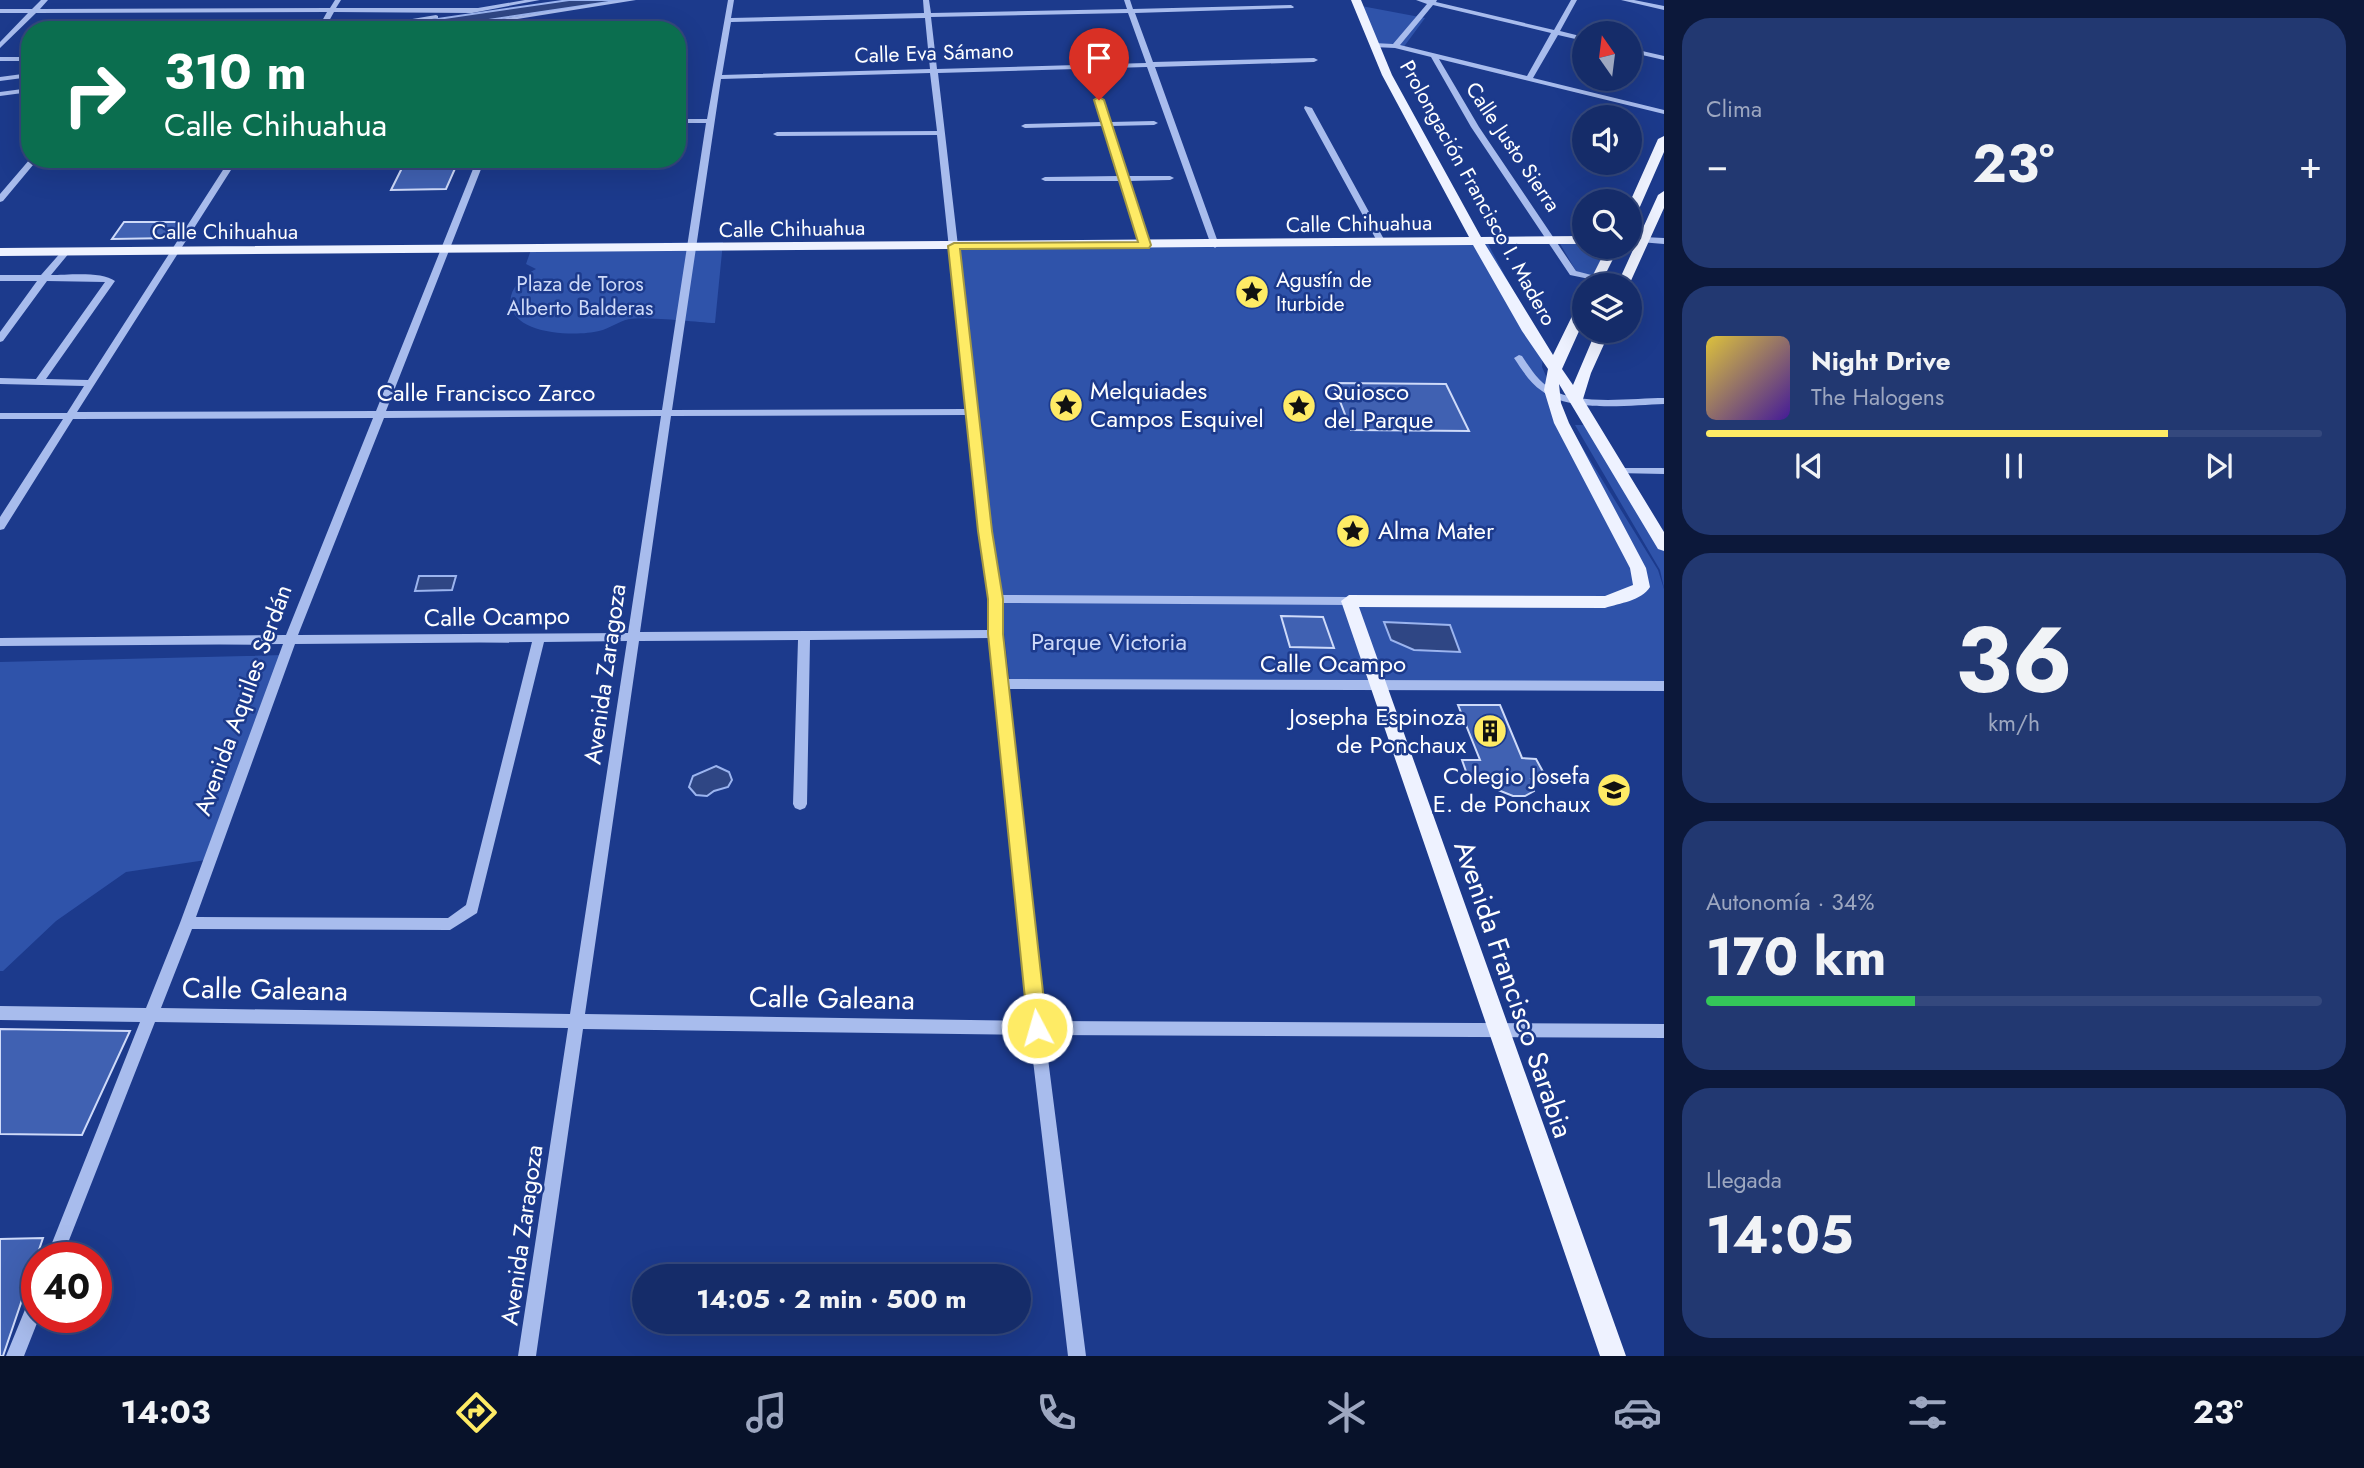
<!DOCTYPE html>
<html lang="es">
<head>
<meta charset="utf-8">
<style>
	:root { --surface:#152c69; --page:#223871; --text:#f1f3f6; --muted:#9da7c0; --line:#34487d; --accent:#feeb65 }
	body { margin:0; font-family:Jost,sans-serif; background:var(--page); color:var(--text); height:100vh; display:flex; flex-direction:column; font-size:26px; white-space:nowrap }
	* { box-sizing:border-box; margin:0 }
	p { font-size:23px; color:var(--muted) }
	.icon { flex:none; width:38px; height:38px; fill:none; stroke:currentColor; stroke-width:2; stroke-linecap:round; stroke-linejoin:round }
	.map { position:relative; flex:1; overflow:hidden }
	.drawer { display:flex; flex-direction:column; gap:18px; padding:18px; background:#0c183a; width:700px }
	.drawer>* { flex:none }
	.banner { position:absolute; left:21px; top:21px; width:665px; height:147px; border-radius:28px; box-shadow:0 7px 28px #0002,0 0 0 2px var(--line); background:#0b6e4f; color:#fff; overflow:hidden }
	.needle { width:46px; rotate:346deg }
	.buttons { position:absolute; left:1572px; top:21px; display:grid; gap:14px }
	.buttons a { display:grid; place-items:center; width:70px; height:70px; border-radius:50%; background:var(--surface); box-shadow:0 7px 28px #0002,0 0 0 2px var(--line); font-size:35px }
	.speed { position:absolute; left:21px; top:1242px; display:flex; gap:14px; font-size:35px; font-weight:700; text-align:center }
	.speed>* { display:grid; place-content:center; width:91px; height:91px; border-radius:50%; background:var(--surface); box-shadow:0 7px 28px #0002,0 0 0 2px var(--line); line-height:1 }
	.speed .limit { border:10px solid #d22; background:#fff; color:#111 }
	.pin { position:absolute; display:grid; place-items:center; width:60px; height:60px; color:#fff; margin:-72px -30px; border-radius:50% 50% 50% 0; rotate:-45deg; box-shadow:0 0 7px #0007 }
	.pin .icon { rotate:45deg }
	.me { position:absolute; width:77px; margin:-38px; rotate:354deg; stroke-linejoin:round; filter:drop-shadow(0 0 5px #0008) }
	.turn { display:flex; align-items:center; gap:24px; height:147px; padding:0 28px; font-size:32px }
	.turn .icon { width:91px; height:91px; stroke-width:2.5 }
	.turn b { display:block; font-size:49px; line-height:60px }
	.big { font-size:52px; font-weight:700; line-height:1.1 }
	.drawer .card { flex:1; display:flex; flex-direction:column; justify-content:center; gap:10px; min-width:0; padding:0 24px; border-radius:28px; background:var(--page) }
	.drawer .dial { align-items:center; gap:0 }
	.dial b { font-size:91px; line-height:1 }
	.song { display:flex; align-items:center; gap:21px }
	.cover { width:84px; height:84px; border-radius:10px; background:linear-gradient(135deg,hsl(50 70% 55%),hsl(260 70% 35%)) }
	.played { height:7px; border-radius:4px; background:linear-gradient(90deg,var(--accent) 75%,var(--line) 75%) }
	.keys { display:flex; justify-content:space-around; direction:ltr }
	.heat { display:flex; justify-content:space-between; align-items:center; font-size:38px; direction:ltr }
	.charge { height:10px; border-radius:5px; background:linear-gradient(90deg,#34c759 34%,var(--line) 0) }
	.trip { position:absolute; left:632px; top:1264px; width:399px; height:70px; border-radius:35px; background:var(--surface); box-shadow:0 7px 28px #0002,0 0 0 2px var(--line); font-weight:700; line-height:70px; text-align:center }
	.dock { display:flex; height:112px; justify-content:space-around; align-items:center; background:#08122a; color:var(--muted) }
	.dock .icon { width:49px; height:49px }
	.dock .current { color:var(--accent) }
	.dock b { font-size:32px; color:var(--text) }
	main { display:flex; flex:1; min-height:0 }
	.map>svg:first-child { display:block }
	.green { fill:#2f53aa }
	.water { fill:#2f4684; stroke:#9bb4ef; stroke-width:2 }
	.building { fill:#4061b2; stroke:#cedaf9; stroke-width:2 }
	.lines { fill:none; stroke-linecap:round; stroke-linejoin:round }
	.minor { fill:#a8bced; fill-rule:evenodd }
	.major { fill:#eef2ff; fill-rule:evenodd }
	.route { fill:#feeb65; stroke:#a59942; stroke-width:2 }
	.labels { text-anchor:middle; stroke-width:5; stroke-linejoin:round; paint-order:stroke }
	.far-street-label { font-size:21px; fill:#fff; stroke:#1c3a8c }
	.far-poi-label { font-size:21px; fill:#fff; stroke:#1c3a8c; text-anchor:start }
	.far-park-label { font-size:21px; fill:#cedaf9; stroke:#1c3a8c }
	.poi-label { font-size:24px; fill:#fff; stroke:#1c3a8c; text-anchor:start }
	.street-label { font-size:24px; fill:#fff; stroke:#1c3a8c }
	.park-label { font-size:24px; fill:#cedaf9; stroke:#1c3a8c }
	.near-street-label { font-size:28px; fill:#fff; stroke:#1c3a8c }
</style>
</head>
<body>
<main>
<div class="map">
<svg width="1664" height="1356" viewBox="0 0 1664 1356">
	<rect width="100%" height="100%" fill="#1c3a8c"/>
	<path class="green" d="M1356 5 1425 18 1403 48 1372 45Z
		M723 242 715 323C694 322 647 316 629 319 619 321 609 329 599 331 575 337 504 335 511 296 514 284 526 274 536 269L526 264 533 244Z
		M1487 242 1535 332 1544 342 1542 367 1566 421 1658 570 1664 589V684L1010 682 957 245Z
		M1559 242 1584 243V247H1617L1603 280 1576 271Z
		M1575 425H1584L1664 545V588L1660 570Z
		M285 655 206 860 126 872 56 921 3 971H0V662Z"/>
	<path class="water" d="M569 0H622L422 30H362Z
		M419 576H456L452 590 415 591Z
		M1384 622 1450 625 1460 652 1414 650 1391 640Z
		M716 766 729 772 732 780 728 787 714 791 707 796 696 795 689 787 693 776Z"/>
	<path class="building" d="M406 160H430L429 164H457L446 189 391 190Z
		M124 222H184L173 238 112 239Z
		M1333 383 1446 384 1469 431 1351 430Z
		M1281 616 1323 617 1334 648 1290 647Z
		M1458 705H1500L1522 758 1536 759 1547 779H1531L1534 791 1525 796H1513L1493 788 1488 778 1468 777 1462 760H1480Z
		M0 1029 130 1031 82 1135 0 1134Z
		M43 1238 3 1356H0V1239Z"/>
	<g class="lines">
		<path class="minor" d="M41 0H48L40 9 330 8 335 0H341L336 8H478L525 0H540L472 13 334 12 324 30H317L327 12 36 13 0 48V42L28 13H0V9H32Z
			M620 0H636L449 30H431Z
			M728 0H734L731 18 924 13 923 0H929L931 13 1127 9 1124 0H1130L1133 9 1291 5 1294 7 1293 8 1135 13 1153 62 1314 58 1318 60 1314 62 1155 67 1219 245 1215 248 1211 245 1147 67 938 73 991 531 1001 595 1349 597 1355 601 1349 605 1002 603V634L1007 679 1664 681V691L1008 689 1044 1021 1664 1024V1038L1045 1035 1086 1356H1068L1030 1035 583 1029 536 1356H518L568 1028 155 1022 62 1258H46L140 1022 0 1020V1006L146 1008 180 923 283 644 0 646V638L286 635 373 418 73 419 4 529 0 530V517L63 419H0V413H67L84 386 0 384V378L36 379 105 282 47 281 3 341 0 342V332L37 281H0V275H41L63 250 66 249 70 252 51 275C68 275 102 271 115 281L46 379 88 380 230 159H238L77 412 376 411 477 159H485L386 411 662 410 706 123H677V119H707ZM1128 13 1146 63 937 69 931 17ZM925 18 930 69 722 75 731 22ZM930 73 937 131 777 132 773 134 777 136 937 135 966 409 672 410 721 79ZM967 415 979 531 990 599V630L640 632 671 416ZM661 416 628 633 298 635 384 418ZM991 638 1029 1021 585 1014 639 641 798 640 793 804 795 808 800 810 805 808 807 804 810 640ZM627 641 570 1014 161 1008 192 929 450 930 477 913 544 642ZM532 642 466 905 448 918 196 917 295 644Z
			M1416 0H1437L1436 2 1554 30 1571 0H1577L1560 31 1584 37V41L1558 35 1533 78 1664 110V114L1439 59 1479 127 1576 271 1599 277V281L1570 275 1471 127 1431 57 1395 48 1374 47 1370 45 1374 43 1393 44 1427 4ZM1433 5 1551 33 1527 76 1400 45Z
			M1621 0H1634L1664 6V10Z
			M436 15 438 16V18L365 30H347Z
			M1629 48 1664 56V60L1629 52Z
			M0 57H30V61H0Z
			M30 73V77L0 81V77Z
			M30 88V92L0 96V92Z
			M1096 98 1103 100 1110 122 1154 121 1158 123 1154 125 1111 126 1127 176H1170L1174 178 1170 180 1129 181 1149 245 1148 247 1141 245 1121 181H1045L1041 179 1045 177 1119 176 1104 126 1025 128 1021 126 1025 124 1102 122Z
			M1305 106 1312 108 1386 243 1385 245 1378 243 1304 108Z
			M30 159H38L3 201 0 202V194Z
			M1643 237 1664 238V244L1640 242V238Z
			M1519 355 1522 356C1530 368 1538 381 1551 389 1578 406 1633 398 1664 398V404C1630 405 1570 413 1542 391 1530 383 1522 370 1514 358Z
			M1620 468H1664V474L1616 473 1615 471 1616 469Z
			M37 1292V1318H39L24 1356H6L31 1295Z"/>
		<path class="major" d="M1351 0H1361L1392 75 1481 237 1584 236V244H1485L1553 355 1577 306 1584 302V320L1562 369 1573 385 1596 331H1610L1591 373 1583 399 1664 532V551L1658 549 1559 384 1561 403 1569 423 1646 568 1650 587C1641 601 1620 603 1605 608L1359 607 1626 1356H1600L1341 601 1349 595 1605 596 1633 585 1630 568 1554 423 1544 390 1548 369 1522 331 1473 245 0 256V248L1469 237 1382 75Z
			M1664 136V152L1635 218 1629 222V204L1658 139Z
			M1664 191V208L1629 285H1617L1658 195Z
			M1607 247H1619L1600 285H1588Z"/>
	</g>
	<path class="route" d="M1099 97 1104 100 1151 245 1149 248 960 249 992 531 1003 599V634L1047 1028 1044 1034 1037 1037 1030 1034 1028 1028 988 634V599L978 531 948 246 954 243 1138 242 1094 100Z"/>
	<defs>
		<g id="sight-disc" transform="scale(1.75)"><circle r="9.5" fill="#feeb65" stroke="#1c3a8c"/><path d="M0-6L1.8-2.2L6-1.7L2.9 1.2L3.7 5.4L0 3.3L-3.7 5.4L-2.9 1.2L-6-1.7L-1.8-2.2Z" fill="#111"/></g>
		<g id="building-disc" transform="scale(1.75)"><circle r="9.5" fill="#feeb65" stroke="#1c3a8c"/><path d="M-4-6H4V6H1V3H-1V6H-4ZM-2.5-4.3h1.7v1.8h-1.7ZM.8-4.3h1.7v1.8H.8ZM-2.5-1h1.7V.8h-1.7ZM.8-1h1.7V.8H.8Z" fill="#111"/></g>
		<g id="school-disc" transform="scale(1.75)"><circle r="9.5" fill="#feeb65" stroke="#1c3a8c"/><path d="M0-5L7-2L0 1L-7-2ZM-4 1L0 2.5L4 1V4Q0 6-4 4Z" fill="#111"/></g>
	</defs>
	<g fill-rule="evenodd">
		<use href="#sight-disc" x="1252" y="292"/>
		<use href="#sight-disc" x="1066" y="405"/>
		<use href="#sight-disc" x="1299" y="406"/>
		<use href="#sight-disc" x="1353" y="531"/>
		<use href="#building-disc" x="1490" y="731"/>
		<use href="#school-disc" x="1614" y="790"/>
	</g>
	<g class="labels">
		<g class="far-street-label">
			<text transform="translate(934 53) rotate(-2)" y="7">Calle Eva Sámano</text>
			<text transform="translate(1513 147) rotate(56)" y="7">Calle Justo Sierra</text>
			<text transform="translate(1478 193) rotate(61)" y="7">Prolongación Francisco I. Madero</text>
			<text transform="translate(1359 224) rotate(-1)" y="7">Calle Chihuahua</text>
			<text transform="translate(792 229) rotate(-1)" y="7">Calle Chihuahua</text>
			<text x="225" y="239">Calle Chihuahua</text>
		</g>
		<g class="far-poi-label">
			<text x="1276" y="287">Agustín de<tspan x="1276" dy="24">Iturbide</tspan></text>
		</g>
		<g class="far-park-label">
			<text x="580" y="291">Plaza de Toros<tspan x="580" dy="24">Alberto Balderas</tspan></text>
		</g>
		<g class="poi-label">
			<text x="1090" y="399">Melquiades<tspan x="1090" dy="28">Campos Esquivel</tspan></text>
			<text x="1324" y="400">Quiosco<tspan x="1324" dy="28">del Parque</tspan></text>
			<text x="1378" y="539">Alma Mater</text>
			<text x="1466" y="725" text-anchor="end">Josepha Espinoza<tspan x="1466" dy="28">de Ponchaux</tspan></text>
			<text x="1590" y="784" text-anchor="end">Colegio Josefa<tspan x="1590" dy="28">E. de Ponchaux</tspan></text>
		</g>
		<g class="street-label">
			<text x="486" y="401">Calle Francisco Zarco</text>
			<text transform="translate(497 617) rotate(-1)" y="8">Calle Ocampo</text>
			<text x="1333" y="672">Calle Ocampo</text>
			<text transform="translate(605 674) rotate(-82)" y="8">Avenida Zaragoza</text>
			<text transform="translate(243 700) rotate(-70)" y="8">Avenida Aquiles Serdán</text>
			<text transform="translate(522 1235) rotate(-82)" y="8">Avenida Zaragoza</text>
		</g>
		<g class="park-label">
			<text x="1109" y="650">Parque Victoria</text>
		</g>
		<g class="near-street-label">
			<text transform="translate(265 989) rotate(1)" y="10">Calle Galeana</text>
			<text transform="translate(1514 989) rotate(71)" y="10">Avenida Francisco Sarabia</text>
			<text transform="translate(832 998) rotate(1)" y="10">Calle Galeana</text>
		</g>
	</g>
</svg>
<div class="buttons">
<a><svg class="needle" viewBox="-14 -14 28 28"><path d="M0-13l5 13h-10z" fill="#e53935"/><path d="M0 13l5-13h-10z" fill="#9da7c0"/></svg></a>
<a><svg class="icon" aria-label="sound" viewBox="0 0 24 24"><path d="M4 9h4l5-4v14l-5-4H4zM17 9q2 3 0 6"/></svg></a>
<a><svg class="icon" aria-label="search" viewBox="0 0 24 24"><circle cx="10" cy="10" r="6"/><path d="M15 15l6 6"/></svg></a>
<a><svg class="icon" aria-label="layers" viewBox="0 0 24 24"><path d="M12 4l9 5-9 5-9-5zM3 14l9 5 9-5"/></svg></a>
</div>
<div class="speed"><div class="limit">40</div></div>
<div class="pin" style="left:1099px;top:100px;background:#d93025"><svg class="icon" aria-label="arrive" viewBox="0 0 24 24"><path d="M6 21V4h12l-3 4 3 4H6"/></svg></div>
<svg class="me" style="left:1037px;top:1028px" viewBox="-20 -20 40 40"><circle r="17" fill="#feeb65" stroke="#fff" stroke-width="3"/><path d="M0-11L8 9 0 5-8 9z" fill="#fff"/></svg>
<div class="trip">14:05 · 2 min · 500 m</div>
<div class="banner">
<div class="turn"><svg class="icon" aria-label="right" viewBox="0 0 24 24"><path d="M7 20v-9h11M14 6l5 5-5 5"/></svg><div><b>310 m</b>Calle Chihuahua</div></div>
</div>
</div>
<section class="drawer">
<div class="card"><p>Clima</p>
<div class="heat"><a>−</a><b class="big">23°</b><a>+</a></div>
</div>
<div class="card">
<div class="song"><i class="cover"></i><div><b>Night Drive</b><p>The Halogens</p></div></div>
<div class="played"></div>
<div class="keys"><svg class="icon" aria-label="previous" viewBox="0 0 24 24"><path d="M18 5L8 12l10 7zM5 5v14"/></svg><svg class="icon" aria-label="pause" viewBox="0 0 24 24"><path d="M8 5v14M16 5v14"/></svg><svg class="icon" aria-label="next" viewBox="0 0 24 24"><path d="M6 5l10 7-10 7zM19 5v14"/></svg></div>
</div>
<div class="card dial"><b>36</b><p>km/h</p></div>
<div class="card"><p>Autonomía · 34%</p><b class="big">170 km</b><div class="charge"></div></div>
<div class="card"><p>Llegada</p><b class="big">14:05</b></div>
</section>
</main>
<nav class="dock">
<b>14:03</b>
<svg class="icon current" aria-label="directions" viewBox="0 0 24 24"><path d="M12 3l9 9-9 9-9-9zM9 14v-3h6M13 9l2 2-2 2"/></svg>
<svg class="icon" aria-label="music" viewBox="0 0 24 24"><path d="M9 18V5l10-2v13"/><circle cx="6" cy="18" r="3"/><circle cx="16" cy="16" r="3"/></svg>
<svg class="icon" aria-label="phone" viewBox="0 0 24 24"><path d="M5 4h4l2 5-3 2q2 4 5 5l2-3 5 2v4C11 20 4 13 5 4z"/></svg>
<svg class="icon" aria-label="climate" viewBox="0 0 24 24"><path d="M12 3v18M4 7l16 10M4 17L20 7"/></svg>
<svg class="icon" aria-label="car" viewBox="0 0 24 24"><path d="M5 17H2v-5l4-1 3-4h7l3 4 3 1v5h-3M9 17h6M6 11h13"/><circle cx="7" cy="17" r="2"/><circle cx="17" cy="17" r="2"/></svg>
<svg class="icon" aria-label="filters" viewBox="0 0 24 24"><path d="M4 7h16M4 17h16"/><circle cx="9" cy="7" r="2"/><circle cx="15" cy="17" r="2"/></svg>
<b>23°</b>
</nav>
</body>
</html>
